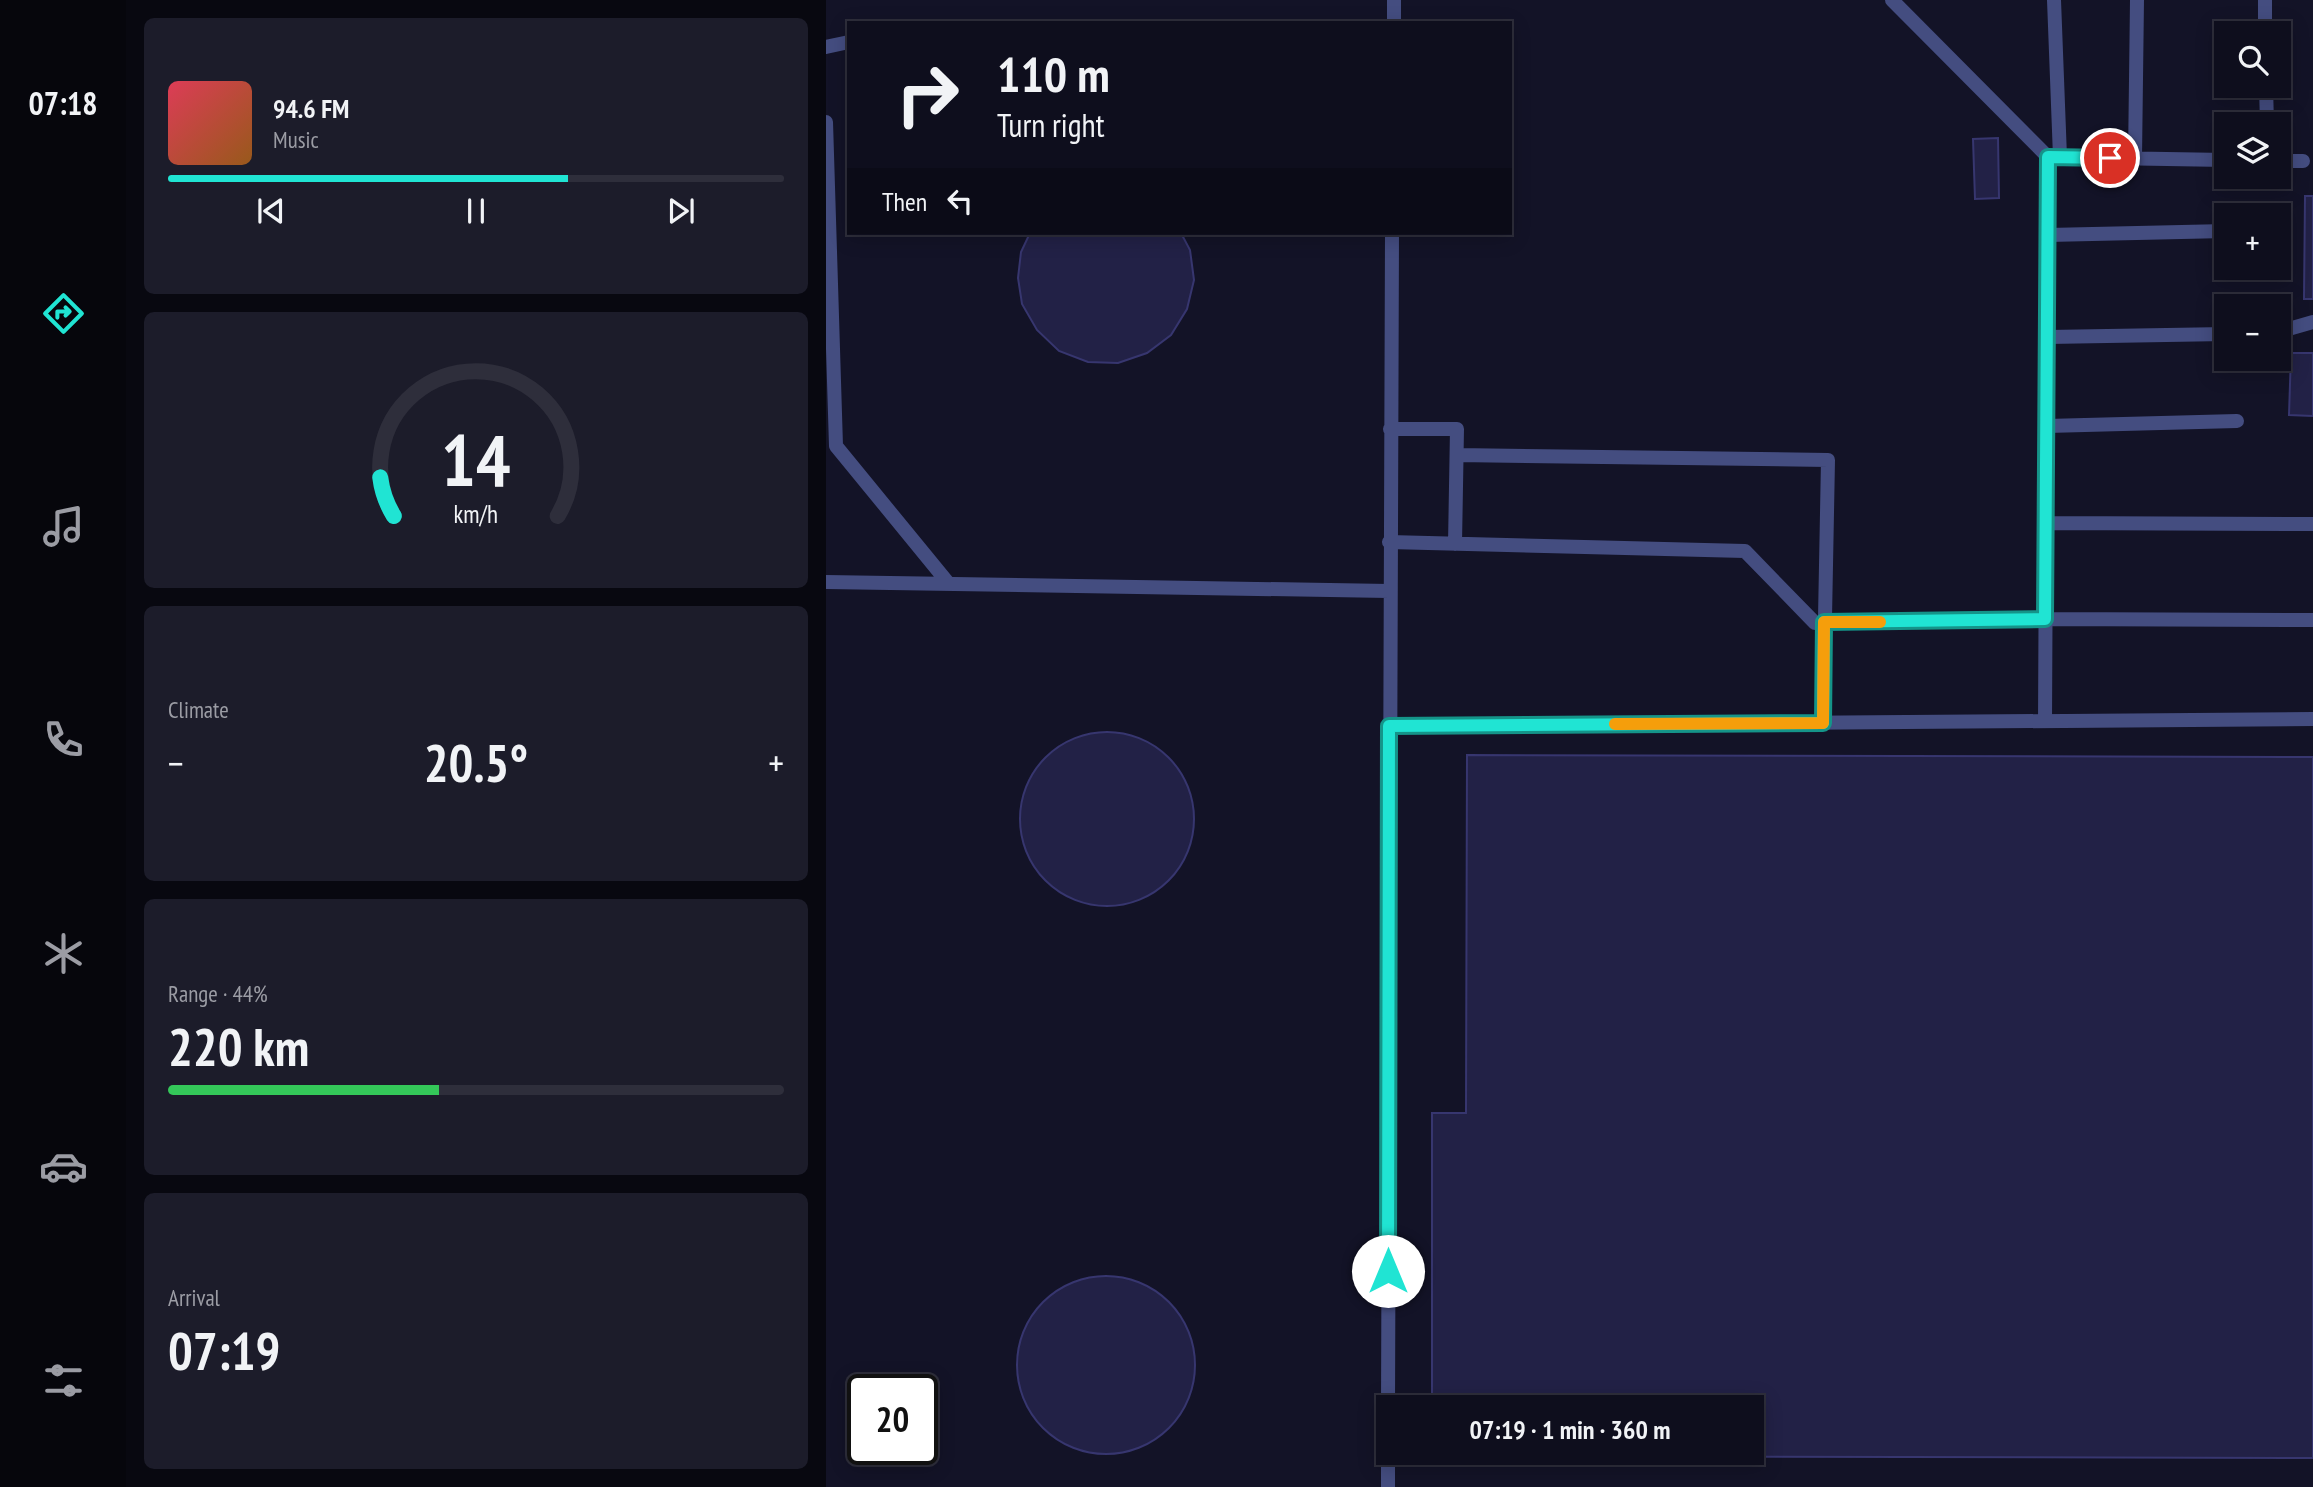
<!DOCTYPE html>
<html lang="en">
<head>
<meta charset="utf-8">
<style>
	:root { --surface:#0e0e1d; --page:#1c1c2a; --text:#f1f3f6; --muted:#9b9ca4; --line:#2e2e3b; --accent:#20e4d3 }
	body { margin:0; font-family:"PT Sans Narrow",sans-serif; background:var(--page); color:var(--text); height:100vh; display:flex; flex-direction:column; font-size:26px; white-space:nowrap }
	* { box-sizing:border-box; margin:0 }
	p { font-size:23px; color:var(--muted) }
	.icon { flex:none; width:38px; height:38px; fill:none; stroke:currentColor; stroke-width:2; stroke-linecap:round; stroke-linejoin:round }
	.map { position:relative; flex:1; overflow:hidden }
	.side { display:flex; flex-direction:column; gap:18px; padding:18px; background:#080810; width:700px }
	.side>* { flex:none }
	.top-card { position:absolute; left:21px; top:21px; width:665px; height:214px; border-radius:0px; box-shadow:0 4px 18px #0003,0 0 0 2px var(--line); background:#0e0e1d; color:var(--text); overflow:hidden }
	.fabs { position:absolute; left:1388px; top:21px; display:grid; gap:14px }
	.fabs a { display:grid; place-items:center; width:77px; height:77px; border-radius:0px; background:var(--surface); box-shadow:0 4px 18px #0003,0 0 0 2px var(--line); font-size:35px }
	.speed { position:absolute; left:21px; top:1374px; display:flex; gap:14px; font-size:35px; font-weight:700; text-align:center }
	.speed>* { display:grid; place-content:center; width:91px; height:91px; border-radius:50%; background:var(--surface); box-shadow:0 4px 18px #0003,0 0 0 2px var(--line); line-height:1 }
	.speed .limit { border:4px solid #111; border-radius:10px; background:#fff; color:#111 }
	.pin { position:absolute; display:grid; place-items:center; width:60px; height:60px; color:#fff; margin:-30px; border:4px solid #fff; border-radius:50%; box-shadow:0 2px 7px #0007 }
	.me { position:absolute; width:77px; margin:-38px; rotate:0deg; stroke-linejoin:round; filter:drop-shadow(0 0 5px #0008) }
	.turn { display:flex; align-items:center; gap:24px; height:147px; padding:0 35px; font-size:32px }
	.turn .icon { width:91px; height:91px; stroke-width:2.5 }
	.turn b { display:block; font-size:49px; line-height:60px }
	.then { display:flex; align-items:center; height:66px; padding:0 35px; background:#0003; gap:14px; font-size:26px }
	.big { font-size:52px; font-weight:600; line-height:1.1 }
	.side .tile { flex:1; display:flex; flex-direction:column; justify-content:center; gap:10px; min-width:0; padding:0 24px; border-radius:10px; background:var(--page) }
	.side .dial { align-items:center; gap:0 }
	.dial svg { height:182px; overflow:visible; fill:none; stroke:var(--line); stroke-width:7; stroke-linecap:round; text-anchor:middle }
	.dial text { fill:var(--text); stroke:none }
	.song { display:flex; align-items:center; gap:21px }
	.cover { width:84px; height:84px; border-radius:10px; background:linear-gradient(135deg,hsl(350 70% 55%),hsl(30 70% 35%)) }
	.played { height:7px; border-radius:4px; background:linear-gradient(90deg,var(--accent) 65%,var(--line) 65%) }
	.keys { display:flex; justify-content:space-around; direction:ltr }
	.heat { display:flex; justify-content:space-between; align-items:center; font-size:38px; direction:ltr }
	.charge { height:10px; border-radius:5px; background:linear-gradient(90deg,#34c759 44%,var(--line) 0) }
	.trip { position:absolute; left:550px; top:1395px; width:388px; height:70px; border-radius:0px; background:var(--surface); box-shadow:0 4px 18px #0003,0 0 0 2px var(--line); font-weight:600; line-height:70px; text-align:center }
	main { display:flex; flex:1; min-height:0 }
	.dock { display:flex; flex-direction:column; width:126px; justify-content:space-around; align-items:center; background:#06060c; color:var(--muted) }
	.dock .icon { width:49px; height:49px }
	.dock .active { color:var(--accent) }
	.dock b { font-size:32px; color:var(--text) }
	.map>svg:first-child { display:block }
	.building { fill:#222146; stroke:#37366f; stroke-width:2 }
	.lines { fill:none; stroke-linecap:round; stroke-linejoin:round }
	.service { stroke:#444d80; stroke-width:14 }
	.route-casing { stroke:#159489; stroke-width:18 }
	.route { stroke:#20e4d3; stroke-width:12 }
	.slow { stroke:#f59e0b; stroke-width:12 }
</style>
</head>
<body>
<main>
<nav class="dock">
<b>07:18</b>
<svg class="icon active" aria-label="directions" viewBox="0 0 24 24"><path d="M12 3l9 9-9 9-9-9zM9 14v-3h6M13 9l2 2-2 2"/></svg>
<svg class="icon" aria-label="music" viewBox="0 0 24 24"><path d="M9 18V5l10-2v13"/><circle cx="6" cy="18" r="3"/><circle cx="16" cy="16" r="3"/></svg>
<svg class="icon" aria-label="phone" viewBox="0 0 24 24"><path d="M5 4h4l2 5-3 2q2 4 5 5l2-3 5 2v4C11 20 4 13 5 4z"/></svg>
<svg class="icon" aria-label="climate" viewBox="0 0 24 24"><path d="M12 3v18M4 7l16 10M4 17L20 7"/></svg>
<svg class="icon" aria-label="car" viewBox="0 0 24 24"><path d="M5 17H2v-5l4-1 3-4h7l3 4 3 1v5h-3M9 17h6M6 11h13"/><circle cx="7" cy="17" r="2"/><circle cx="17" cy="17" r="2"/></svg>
<svg class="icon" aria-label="filters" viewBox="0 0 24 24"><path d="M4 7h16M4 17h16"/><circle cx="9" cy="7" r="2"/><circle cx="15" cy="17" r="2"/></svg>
</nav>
<section class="side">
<div class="tile">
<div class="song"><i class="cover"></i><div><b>94.6 FM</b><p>Music</p></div></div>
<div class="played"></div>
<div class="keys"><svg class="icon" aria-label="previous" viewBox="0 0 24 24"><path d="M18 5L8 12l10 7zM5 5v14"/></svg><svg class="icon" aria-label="pause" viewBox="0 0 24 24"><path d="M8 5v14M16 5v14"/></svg><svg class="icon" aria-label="next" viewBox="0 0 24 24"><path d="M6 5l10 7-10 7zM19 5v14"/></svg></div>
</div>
<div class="tile dial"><svg viewBox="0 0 100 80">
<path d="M14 69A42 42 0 1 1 86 69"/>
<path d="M14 69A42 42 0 0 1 8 52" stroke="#20e4d3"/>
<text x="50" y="56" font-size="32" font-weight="700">14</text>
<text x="50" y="72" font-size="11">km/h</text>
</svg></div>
<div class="tile"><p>Climate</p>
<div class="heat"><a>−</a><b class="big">20.5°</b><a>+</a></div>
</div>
<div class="tile"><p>Range · 44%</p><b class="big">220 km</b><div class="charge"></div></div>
<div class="tile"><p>Arrival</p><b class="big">07:19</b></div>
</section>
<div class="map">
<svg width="1487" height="1487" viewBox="0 0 1487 1487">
	<rect width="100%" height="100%" fill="#131327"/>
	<path class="building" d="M1172 138 1173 198 1149 199 1147 139Z
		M1479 196H1487V299H1478Z
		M204 233H355L364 250 368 280 361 309 345 335 321 353 292 363 262 362 233 351 211 330 196 304 192 278 195 252Z
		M1465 353H1487V416L1463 415Z
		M194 819a87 87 0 1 1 174 0a87 87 0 1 1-174 0Z
		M641 755 1487 757V1458L606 1456V1452H926V1407H606V1113H640Z
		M191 1365a89 89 0 1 1 178 0a89 89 0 1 1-178 0Z"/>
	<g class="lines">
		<path class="service" d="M1066 0 1222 157
			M1228 0 1234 157
			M1439 0V33
			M568 23V0
			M0 47 23 42
			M1440 86 1441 124
			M0 122 10 446 123 584
			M1309 158 1311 0
			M1452 161H1477
			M1222 235 1400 231
			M1452 332 1487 322
			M1222 337 1400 334
			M1221 426 1411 421
			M564 429H631L629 544
			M631 455 1002 460 997 723
			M1220 523 1222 157 1400 160
			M563 542 919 551 989 623 1219 619 1487 620
			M0 582 563 591
			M1219 721 1220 523 1487 524
			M563 726 1487 719
			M562 1407 566 233
			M562 1487V1452"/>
	</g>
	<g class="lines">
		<g class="route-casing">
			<path id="route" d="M562 1271 563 726 997 723 998 622 1219 619 1222 157 1284 158"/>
		</g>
		<use href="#route" class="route"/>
		<path class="slow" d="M789 724 997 723 998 622H1054"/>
	</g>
</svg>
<div class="fabs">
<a><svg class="icon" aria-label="search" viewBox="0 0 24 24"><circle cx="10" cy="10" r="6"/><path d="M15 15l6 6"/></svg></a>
<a><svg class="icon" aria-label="layers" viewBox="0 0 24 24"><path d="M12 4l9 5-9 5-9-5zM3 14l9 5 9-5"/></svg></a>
<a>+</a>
<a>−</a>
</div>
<div class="speed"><div class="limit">20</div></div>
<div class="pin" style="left:1284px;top:158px;background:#d93025"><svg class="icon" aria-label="arrive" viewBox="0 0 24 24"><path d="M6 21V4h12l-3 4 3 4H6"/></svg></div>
<svg class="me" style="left:562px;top:1271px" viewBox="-20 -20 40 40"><circle r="19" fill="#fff"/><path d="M0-13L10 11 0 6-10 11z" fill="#20e4d3"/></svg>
<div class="trip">07:19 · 1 min · 360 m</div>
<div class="top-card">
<div class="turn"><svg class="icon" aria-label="right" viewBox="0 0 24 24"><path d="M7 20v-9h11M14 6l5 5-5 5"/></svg><div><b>110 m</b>Turn right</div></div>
<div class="then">Then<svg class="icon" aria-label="left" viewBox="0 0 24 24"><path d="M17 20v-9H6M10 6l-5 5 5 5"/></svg></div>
</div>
</div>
</main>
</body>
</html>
